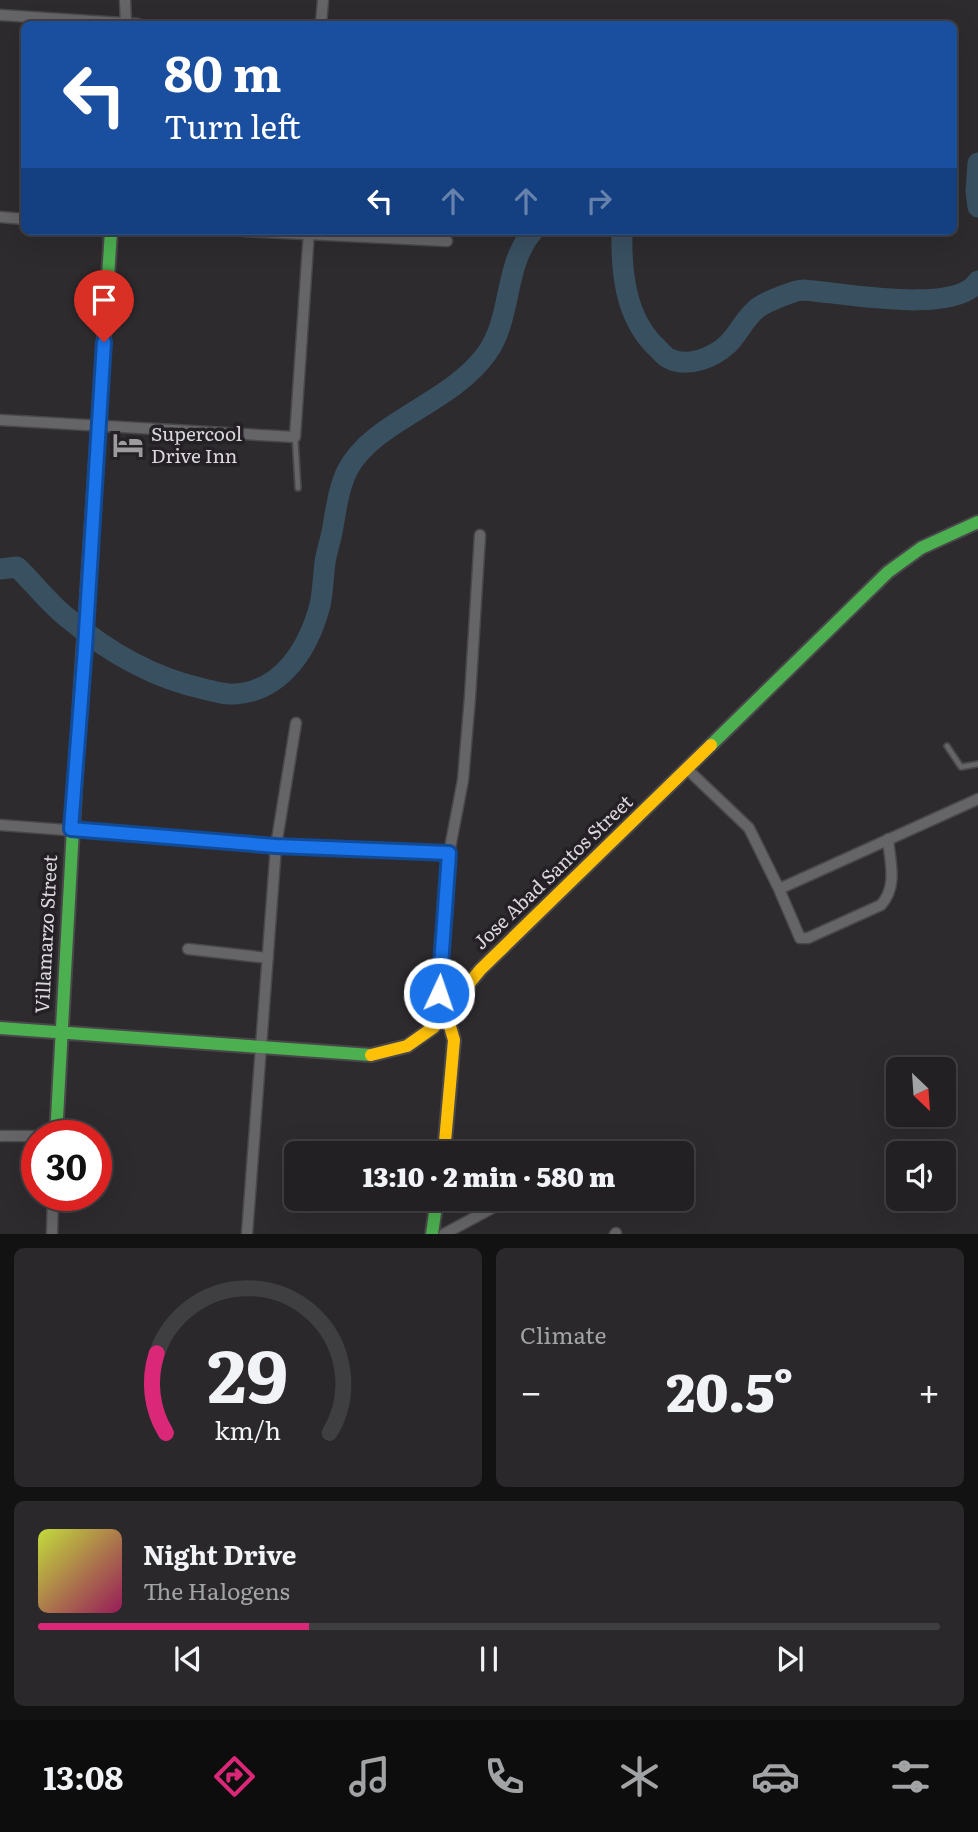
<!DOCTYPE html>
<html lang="en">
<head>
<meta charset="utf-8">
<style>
	:root { --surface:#222022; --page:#2a282a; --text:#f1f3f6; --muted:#a2a3a5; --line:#3f3e40; --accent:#db2777 }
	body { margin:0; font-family:Literata,serif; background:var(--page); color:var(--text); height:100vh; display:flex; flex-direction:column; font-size:26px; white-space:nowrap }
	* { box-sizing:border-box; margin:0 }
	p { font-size:23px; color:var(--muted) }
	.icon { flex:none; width:38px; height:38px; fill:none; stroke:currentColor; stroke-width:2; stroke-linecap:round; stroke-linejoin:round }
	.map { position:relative; height:1234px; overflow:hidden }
	.sheet { display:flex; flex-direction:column; gap:14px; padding:14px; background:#131213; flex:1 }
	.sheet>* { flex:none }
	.banner { position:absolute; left:21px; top:21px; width:936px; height:214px; border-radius:10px; box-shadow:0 7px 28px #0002,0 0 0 2px var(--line); background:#1a4fa0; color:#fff; overflow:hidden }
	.needle { width:46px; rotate:155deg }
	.fabs { position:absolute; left:886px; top:1057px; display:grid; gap:14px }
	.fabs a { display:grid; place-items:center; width:70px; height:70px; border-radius:10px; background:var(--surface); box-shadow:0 7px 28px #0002,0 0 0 2px var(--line); font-size:35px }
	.speed { position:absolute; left:21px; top:1120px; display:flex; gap:14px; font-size:35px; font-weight:700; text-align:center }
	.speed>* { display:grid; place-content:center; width:91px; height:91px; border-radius:50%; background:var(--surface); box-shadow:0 7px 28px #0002,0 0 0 2px var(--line); line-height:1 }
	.speed .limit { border:10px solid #d22; background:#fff; color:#111 }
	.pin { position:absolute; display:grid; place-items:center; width:60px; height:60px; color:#fff; margin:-72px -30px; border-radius:50% 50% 50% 0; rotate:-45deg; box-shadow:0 0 7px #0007 }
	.pin .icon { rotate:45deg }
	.me { position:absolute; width:77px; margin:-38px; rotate:3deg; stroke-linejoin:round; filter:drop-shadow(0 0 5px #0008) }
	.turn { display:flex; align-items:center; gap:24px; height:147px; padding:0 28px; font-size:32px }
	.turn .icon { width:91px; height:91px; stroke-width:2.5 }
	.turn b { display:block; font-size:49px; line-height:60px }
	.lanes { display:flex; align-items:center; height:66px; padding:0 28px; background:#0003; justify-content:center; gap:35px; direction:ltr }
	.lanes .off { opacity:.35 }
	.big { font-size:52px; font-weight:800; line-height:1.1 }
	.sheet .card { flex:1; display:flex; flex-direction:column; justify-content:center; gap:10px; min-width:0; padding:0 24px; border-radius:10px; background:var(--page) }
	.sheet .dial { align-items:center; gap:0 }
	.dial svg { height:182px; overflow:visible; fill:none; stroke:var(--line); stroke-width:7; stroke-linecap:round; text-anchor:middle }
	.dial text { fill:var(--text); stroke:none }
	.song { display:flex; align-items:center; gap:21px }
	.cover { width:84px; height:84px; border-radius:10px; background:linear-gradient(135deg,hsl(70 70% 55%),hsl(330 70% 35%)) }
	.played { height:7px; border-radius:4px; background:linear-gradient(90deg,var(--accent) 30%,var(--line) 30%) }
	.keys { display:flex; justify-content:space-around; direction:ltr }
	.heat { display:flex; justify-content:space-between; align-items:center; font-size:38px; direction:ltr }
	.sheet .tiles { flex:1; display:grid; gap:14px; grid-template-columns:1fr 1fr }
	.card:last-child { grid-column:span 2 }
	.trip { position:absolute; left:284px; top:1141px; width:410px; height:70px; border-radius:10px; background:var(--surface); box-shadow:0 7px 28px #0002,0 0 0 2px var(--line); font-weight:800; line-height:70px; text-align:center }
	.tabs { display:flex; height:112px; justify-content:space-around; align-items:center; background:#0e0d0e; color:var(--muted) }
	.tabs .icon { width:49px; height:49px }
	.tabs .selected { color:var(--accent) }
	.tabs b { font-size:32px; color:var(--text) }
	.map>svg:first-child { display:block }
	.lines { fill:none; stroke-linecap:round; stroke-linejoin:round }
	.river { stroke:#395061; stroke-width:21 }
	.lane-casing { stroke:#49474a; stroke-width:8 }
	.street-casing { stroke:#49474a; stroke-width:13 }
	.fast-casing { stroke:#49474a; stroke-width:16 }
	.slow-casing { stroke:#49474a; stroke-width:16 }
	.jam-casing { stroke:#49474a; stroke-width:16 }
	.lane { stroke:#656466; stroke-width:4.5 }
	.street { stroke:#656466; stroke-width:10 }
	.fast { stroke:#4caf50; stroke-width:12 }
	.slow { stroke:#ffc107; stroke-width:12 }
	.jam { stroke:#c62828; stroke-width:12 }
	.route-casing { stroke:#114b97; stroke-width:18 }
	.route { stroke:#1a73e8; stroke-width:12 }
	.labels { text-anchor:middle; stroke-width:7; stroke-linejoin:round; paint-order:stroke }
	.poi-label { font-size:19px; fill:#dad8db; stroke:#242025; text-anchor:start }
	.street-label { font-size:19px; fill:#dad8db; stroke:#242025 }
</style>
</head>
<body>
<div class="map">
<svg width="978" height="1234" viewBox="0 0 978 1234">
	<rect width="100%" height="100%" fill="#2d2b2e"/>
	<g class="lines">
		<path class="river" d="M978 163 976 191 978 207
			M622 231C621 271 625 315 654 345 659 349 664 357 670 359 689 368 714 357 728 344 739 333 746 316 759 307 766 302 795 290 803 290 838 292 956 316 978 281
			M0 569 17 567C35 584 49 604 69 619 108 652 154 678 204 689 213 691 225 695 235 694 283 691 309 647 320 605 323 592 323 577 325 563 326 553 330 543 332 532 336 511 338 490 347 471 372 421 451 404 487 353 513 316 503 266 533 231"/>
		<g class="lane-casing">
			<path id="lane" d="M295 437 298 488
				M947 746 961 767 978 764"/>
		</g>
		<g class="street-casing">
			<path id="street" d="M125 0 126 24
				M0 15 138 24
				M321 24 323 0
				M0 217 24 219
				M244 231 447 241
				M0 420 295 437 309 231
				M687 769 749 828 779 889 800 938H808L881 905C898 886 890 862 888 839
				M0 825 276 846 449 853
				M779 889 978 799
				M188 949 268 958
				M446 1013 441 1003 438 985 449 853 463 780 470 697 480 535
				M0 1136H37
				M52 1234 53 1195
				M247 1234 276 846 296 723
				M444 1234 509 1199
				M615 1234 616 1233"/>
		</g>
		<g class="fast-casing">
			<path id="fast" d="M101 384 111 231
				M711 745 888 572 921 548 978 522
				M0 1028 371 1055
				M56 1136 81 683
				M432 1234 437 1199"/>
		</g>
		<g class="slow-casing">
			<path id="slow" d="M371 1055 407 1046 434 1027 480 970 711 745
				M444 1153 454 1040 446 1013"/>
		</g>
		<g class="jam-casing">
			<path id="jam" d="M81 683 101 384"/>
		</g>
		<use href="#lane" class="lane"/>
		<use href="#street" class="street"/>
		<use href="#fast" class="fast"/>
		<use href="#slow" class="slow"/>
		<use href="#jam" class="jam"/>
	</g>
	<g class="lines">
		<g class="route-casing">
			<path id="route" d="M104 342 85 648 71 829 276 846 449 853 439 993"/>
		</g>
		<use href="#route" class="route"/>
	</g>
	<defs>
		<g id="hotel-bare" transform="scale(2.415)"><path d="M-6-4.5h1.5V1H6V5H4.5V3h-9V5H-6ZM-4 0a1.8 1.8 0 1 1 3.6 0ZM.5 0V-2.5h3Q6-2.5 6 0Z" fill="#9d9b9e" stroke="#242025" stroke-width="2.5" paint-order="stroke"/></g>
	</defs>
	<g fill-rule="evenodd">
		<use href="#hotel-bare" x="128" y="445"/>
	</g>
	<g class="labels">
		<g class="poi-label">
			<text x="151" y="441">Supercool<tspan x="151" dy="22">Drive Inn</tspan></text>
		</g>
		<g class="street-label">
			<text transform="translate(553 872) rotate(-44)" y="7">Jose Abad Santos Street</text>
			<text transform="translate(46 934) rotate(-87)" y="7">Villamarzo Street</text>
		</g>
	</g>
</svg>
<div class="fabs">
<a><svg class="needle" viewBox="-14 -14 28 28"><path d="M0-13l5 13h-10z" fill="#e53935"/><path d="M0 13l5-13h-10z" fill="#a2a3a5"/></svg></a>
<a><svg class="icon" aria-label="sound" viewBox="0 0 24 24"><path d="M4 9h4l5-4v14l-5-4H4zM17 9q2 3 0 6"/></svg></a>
</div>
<div class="speed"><div class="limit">30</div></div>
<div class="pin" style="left:104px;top:342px;background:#d93025"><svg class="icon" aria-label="arrive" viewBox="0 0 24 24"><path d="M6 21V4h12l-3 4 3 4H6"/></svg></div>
<svg class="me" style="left:439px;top:993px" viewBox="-20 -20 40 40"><circle r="17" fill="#1a73e8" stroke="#fff" stroke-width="3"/><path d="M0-11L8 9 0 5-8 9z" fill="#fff"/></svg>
<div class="trip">13:10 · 2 min · 580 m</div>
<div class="banner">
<div class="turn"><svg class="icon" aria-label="left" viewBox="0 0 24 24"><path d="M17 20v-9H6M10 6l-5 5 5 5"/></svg><div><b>80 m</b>Turn left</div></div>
<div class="lanes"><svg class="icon" aria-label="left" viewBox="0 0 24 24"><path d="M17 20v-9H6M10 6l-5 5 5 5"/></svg><svg class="icon off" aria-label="ahead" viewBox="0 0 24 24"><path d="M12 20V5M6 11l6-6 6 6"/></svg><svg class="icon off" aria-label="ahead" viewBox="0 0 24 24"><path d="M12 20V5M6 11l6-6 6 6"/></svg><svg class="icon off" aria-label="right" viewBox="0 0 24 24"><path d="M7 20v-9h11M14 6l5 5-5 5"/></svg></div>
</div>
</div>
<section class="sheet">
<div class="tiles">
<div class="card dial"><svg viewBox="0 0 100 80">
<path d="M14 69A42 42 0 1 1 86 69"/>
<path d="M14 69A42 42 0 0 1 10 34" stroke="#db2777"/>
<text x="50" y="56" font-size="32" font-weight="700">29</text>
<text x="50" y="72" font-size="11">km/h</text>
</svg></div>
<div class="card"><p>Climate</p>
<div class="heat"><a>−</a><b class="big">20.5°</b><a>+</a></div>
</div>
<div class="card">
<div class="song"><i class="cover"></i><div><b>Night Drive</b><p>The Halogens</p></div></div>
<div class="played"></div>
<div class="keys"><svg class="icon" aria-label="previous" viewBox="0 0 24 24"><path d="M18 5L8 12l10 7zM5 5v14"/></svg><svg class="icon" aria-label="pause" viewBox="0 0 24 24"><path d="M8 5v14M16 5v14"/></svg><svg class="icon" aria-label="next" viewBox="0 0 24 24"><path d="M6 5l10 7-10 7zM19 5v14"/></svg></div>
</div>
</div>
</section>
<nav class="tabs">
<b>13:08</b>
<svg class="icon selected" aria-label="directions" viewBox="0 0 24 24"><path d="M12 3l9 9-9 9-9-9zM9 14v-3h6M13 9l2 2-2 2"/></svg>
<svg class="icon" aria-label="music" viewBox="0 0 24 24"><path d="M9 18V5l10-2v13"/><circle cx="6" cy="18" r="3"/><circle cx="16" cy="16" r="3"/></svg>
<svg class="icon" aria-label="phone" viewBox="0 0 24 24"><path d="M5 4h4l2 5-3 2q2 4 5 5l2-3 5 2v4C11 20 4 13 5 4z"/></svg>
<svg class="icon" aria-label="climate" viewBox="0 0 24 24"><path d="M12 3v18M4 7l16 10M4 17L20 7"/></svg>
<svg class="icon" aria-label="car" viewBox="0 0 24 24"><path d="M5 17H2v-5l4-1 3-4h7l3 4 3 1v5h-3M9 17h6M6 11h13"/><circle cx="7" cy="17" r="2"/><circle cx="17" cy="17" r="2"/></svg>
<svg class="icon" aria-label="filters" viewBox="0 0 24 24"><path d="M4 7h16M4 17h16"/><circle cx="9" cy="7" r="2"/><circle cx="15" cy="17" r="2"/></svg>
</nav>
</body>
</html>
